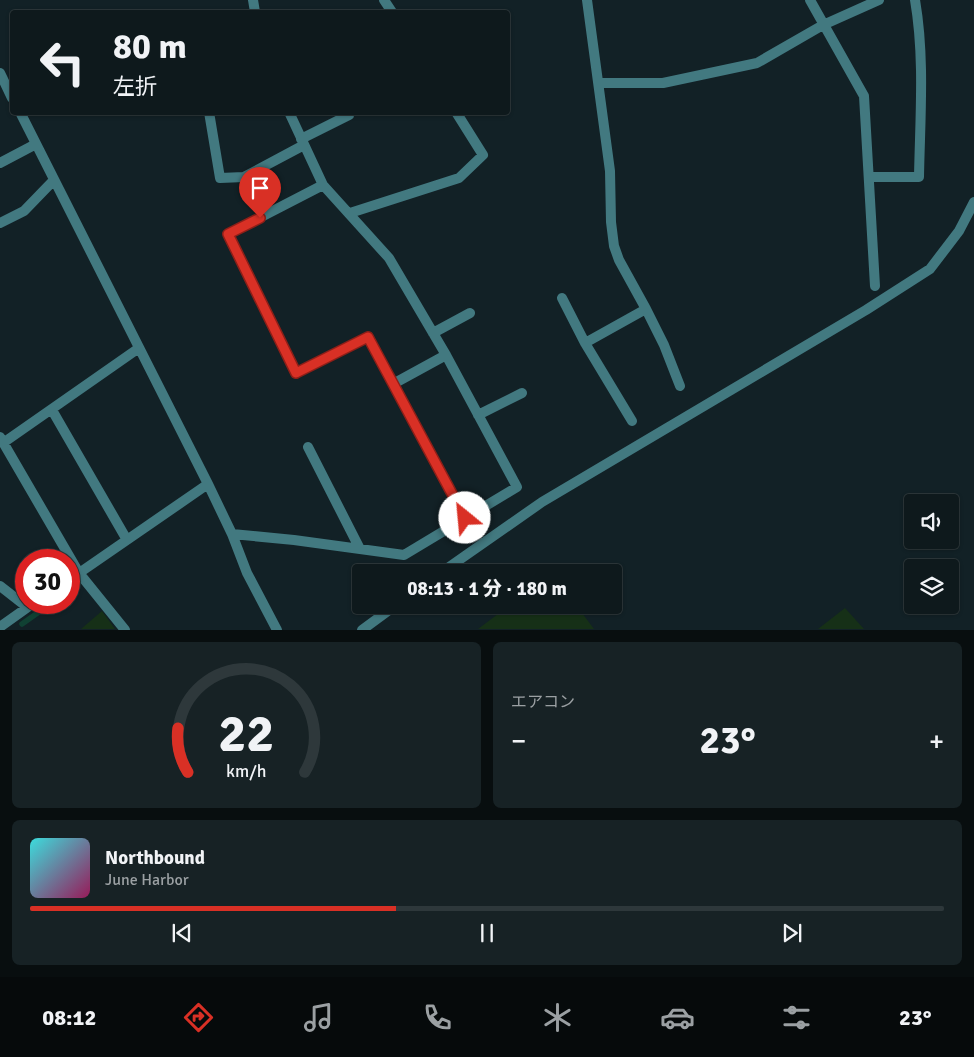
<!DOCTYPE html>
<html lang="ja">
<head>
<meta charset="utf-8">
<style>
	:root { --surface:#0e191c; --page:#172225; --text:#f1f3f6; --muted:#9ba0a3; --line:#2e383b; --accent:#d93025 }
	body { margin:0; font-family:Signika,"Noto Sans JP",sans-serif; background:var(--page); color:var(--text); height:100vh; display:flex; flex-direction:column; font-size:19px; white-space:nowrap }
	* { box-sizing:border-box; margin:0 }
	p { font-size:16px; color:var(--muted) }
	.icon { flex:none; width:28px; height:28px; fill:none; stroke:currentColor; stroke-width:2; stroke-linecap:round; stroke-linejoin:round }
	.map { position:relative; height:630px; overflow:hidden }
	.drawer { display:flex; flex-direction:column; gap:12px; padding:12px; background:#080e0f; flex:1 }
	.drawer>* { flex:none }
	.banner { position:absolute; left:10px; top:10px; width:500px; height:105px; border-radius:5px; box-shadow:0 1px 4px #0004,0 0 0 1px var(--line); background:#0e191c; color:var(--text); overflow:hidden }
	.tools { position:absolute; left:904px; top:494px; display:grid; gap:10px }
	.tools a { display:grid; place-items:center; width:55px; height:55px; border-radius:5px; background:var(--surface); box-shadow:0 1px 4px #0004,0 0 0 1px var(--line); font-size:25px }
	.speed { position:absolute; left:15px; top:549px; display:flex; gap:10px; font-size:25px; font-weight:700; text-align:center }
	.speed>* { display:grid; place-content:center; width:65px; height:65px; border-radius:50%; background:var(--surface); box-shadow:0 1px 4px #0004,0 0 0 1px var(--line); line-height:1 }
	.speed .limit { border:8px solid #d22; background:#fff; color:#111 }
	.pin { position:absolute; display:grid; place-items:center; width:42px; height:42px; color:#fff; margin:-51px -21px; border-radius:50% 50% 50% 0; rotate:-45deg; box-shadow:0 0 5px #0007 }
	.pin .icon { rotate:45deg }
	.me { position:absolute; width:55px; margin:-28px; rotate:332deg; stroke-linejoin:round; filter:drop-shadow(0 0 4px #0008) }
	.turn { display:flex; align-items:center; gap:18px; height:105px; padding:0 20px; font-size:22px }
	.turn .icon { width:65px; height:65px; stroke-width:2.5 }
	.turn b { display:block; font-size:35px; line-height:42px }
	.big { font-size:38px; font-weight:800; line-height:1.1 }
	.drawer .tile { flex:1; display:flex; flex-direction:column; justify-content:center; gap:8px; min-width:0; padding:0 18px; border-radius:8px; background:var(--page) }
	.drawer .dial { align-items:center; gap:0 }
	.dial svg { height:130px; overflow:visible; fill:none; stroke:var(--line); stroke-width:7; stroke-linecap:round; text-anchor:middle }
	.dial text { fill:var(--text); stroke:none }
	.song { display:flex; align-items:center; gap:15px }
	.cover { width:60px; height:60px; border-radius:8px; background:linear-gradient(135deg,hsl(180 70% 55%),hsl(330 70% 35%)) }
	.played { height:5px; border-radius:2px; background:linear-gradient(90deg,var(--accent) 40%,var(--line) 40%) }
	.keys { display:flex; justify-content:space-around; direction:ltr }
	.heat { display:flex; justify-content:space-between; align-items:center; font-size:28px; direction:ltr }
	.drawer .tiles { flex:1; display:grid; gap:12px; grid-template-columns:1fr 1fr }
	.tile:last-child { grid-column:span 2 }
	.trip { position:absolute; left:352px; top:564px; width:270px; height:50px; border-radius:5px; background:var(--surface); box-shadow:0 1px 4px #0004,0 0 0 1px var(--line); font-weight:800; line-height:50px; text-align:center }
	.dock { display:flex; height:80px; justify-content:space-around; align-items:center; background:#060a0b; color:var(--muted) }
	.dock .icon { width:35px; height:35px }
	.dock .on { color:var(--accent) }
	.dock b { font-size:22px; color:var(--text) }
	.map>svg:first-child { display:block }
	.green { fill:#163017 }
	.lines { fill:none; stroke-linecap:round; stroke-linejoin:round }
	.stream { stroke:#104133; stroke-width:5.5 }
	.minor { stroke:#427980; stroke-width:10 }
	.route-casing { stroke:#8d1f18; stroke-width:12 }
	.route { stroke:#d93025; stroke-width:9 }
</style>
</head>
<body>
<div class="map">
<svg width="974" height="630" viewBox="0 0 974 630">
	<rect width="100%" height="100%" fill="#122126"/>
	<path class="green" d="M510 605H576L594 629H478Z
		M845 608 864 629H818Z
		M102 611 115 629H81Z"/>
	<g class="lines">
		<path class="stream" d="M69 592 75 588
			M22 624 53 602"/>
		<path class="minor" d="M253 0 255 12
			M384 0 392 12
			M587 0 610 171 611 222 614 246 619 260 646 309 664 345 680 386
			M810 0 864 96 875 286
			M0 73 12 98
			M599 83H663L757 63 823 25 879 0
			M20 112 208 484 232 534 247 573 277 630
			M209 112 220 178 244 177 304 145
			M301 139 349 115 348 112
			M0 163 36 144
			M869 177H919C920 119 925 58 915 0
			M323 185 228 234 296 373 368 337 465 518
			M350 213 459 178 483 155 456 112
			M0 223 24 211 54 180
			M562 298 585 343 632 421
			M433 333 470 313
			M585 343 646 309
			M393 384 446 355
			M52 410 127 540
			M478 415 522 393
			M0 437 79 573 125 630
			M3 443 139 348
			M308 447 360 549
			M232 534 294 540 404 555 517 487 446 355 389 258 323 185 289 112
			M442 572 542 502 866 310 930 269 959 231 974 202
			M69 580 208 484
			M0 586 27 607
			M0 627 35 602
			M362 630 396 605"/>
	</g>
	<g class="lines">
		<g class="route-casing">
			<path id="route" d="M260 218 228 234 296 373 368 337 465 518"/>
		</g>
		<use href="#route" class="route"/>
	</g>
</svg>
<div class="tools">
<a><svg class="icon" aria-label="sound" viewBox="0 0 24 24"><path d="M4 9h4l5-4v14l-5-4H4zM17 9q2 3 0 6"/></svg></a>
<a><svg class="icon" aria-label="layers" viewBox="0 0 24 24"><path d="M12 4l9 5-9 5-9-5zM3 14l9 5 9-5"/></svg></a>
</div>
<div class="speed"><div class="limit">30</div></div>
<div class="pin" style="left:260px;top:218px;background:#d93025"><svg class="icon" aria-label="arrive" viewBox="0 0 24 24"><path d="M6 21V4h12l-3 4 3 4H6"/></svg></div>
<svg class="me" style="left:465px;top:518px" viewBox="-20 -20 40 40"><circle r="19" fill="#fff"/><path d="M0-13L10 11 0 6-10 11z" fill="#d93025"/></svg>
<div class="trip">08:13 · 1 分 · 180 m</div>
<div class="banner">
<div class="turn"><svg class="icon" aria-label="left" viewBox="0 0 24 24"><path d="M17 20v-9H6M10 6l-5 5 5 5"/></svg><div><b>80 m</b>左折</div></div>
</div>
</div>
<section class="drawer">
<div class="tiles">
<div class="tile dial"><svg viewBox="0 0 100 80">
<path d="M14 69A42 42 0 1 1 86 69"/>
<path d="M14 69A42 42 0 0 1 8 42" stroke="#d93025"/>
<text x="50" y="56" font-size="32" font-weight="700">22</text>
<text x="50" y="72" font-size="11">km/h</text>
</svg></div>
<div class="tile"><p>エアコン</p>
<div class="heat"><a>−</a><b class="big">23°</b><a>+</a></div>
</div>
<div class="tile">
<div class="song"><i class="cover"></i><div><b>Northbound</b><p>June Harbor</p></div></div>
<div class="played"></div>
<div class="keys"><svg class="icon" aria-label="previous" viewBox="0 0 24 24"><path d="M18 5L8 12l10 7zM5 5v14"/></svg><svg class="icon" aria-label="pause" viewBox="0 0 24 24"><path d="M8 5v14M16 5v14"/></svg><svg class="icon" aria-label="next" viewBox="0 0 24 24"><path d="M6 5l10 7-10 7zM19 5v14"/></svg></div>
</div>
</div>
</section>
<nav class="dock">
<b>08:12</b>
<svg class="icon on" aria-label="directions" viewBox="0 0 24 24"><path d="M12 3l9 9-9 9-9-9zM9 14v-3h6M13 9l2 2-2 2"/></svg>
<svg class="icon" aria-label="music" viewBox="0 0 24 24"><path d="M9 18V5l10-2v13"/><circle cx="6" cy="18" r="3"/><circle cx="16" cy="16" r="3"/></svg>
<svg class="icon" aria-label="phone" viewBox="0 0 24 24"><path d="M5 4h4l2 5-3 2q2 4 5 5l2-3 5 2v4C11 20 4 13 5 4z"/></svg>
<svg class="icon" aria-label="climate" viewBox="0 0 24 24"><path d="M12 3v18M4 7l16 10M4 17L20 7"/></svg>
<svg class="icon" aria-label="car" viewBox="0 0 24 24"><path d="M5 17H2v-5l4-1 3-4h7l3 4 3 1v5h-3M9 17h6M6 11h13"/><circle cx="7" cy="17" r="2"/><circle cx="17" cy="17" r="2"/></svg>
<svg class="icon" aria-label="filters" viewBox="0 0 24 24"><path d="M4 7h16M4 17h16"/><circle cx="9" cy="7" r="2"/><circle cx="15" cy="17" r="2"/></svg>
<b>23°</b>
</nav>
</body>
</html>
